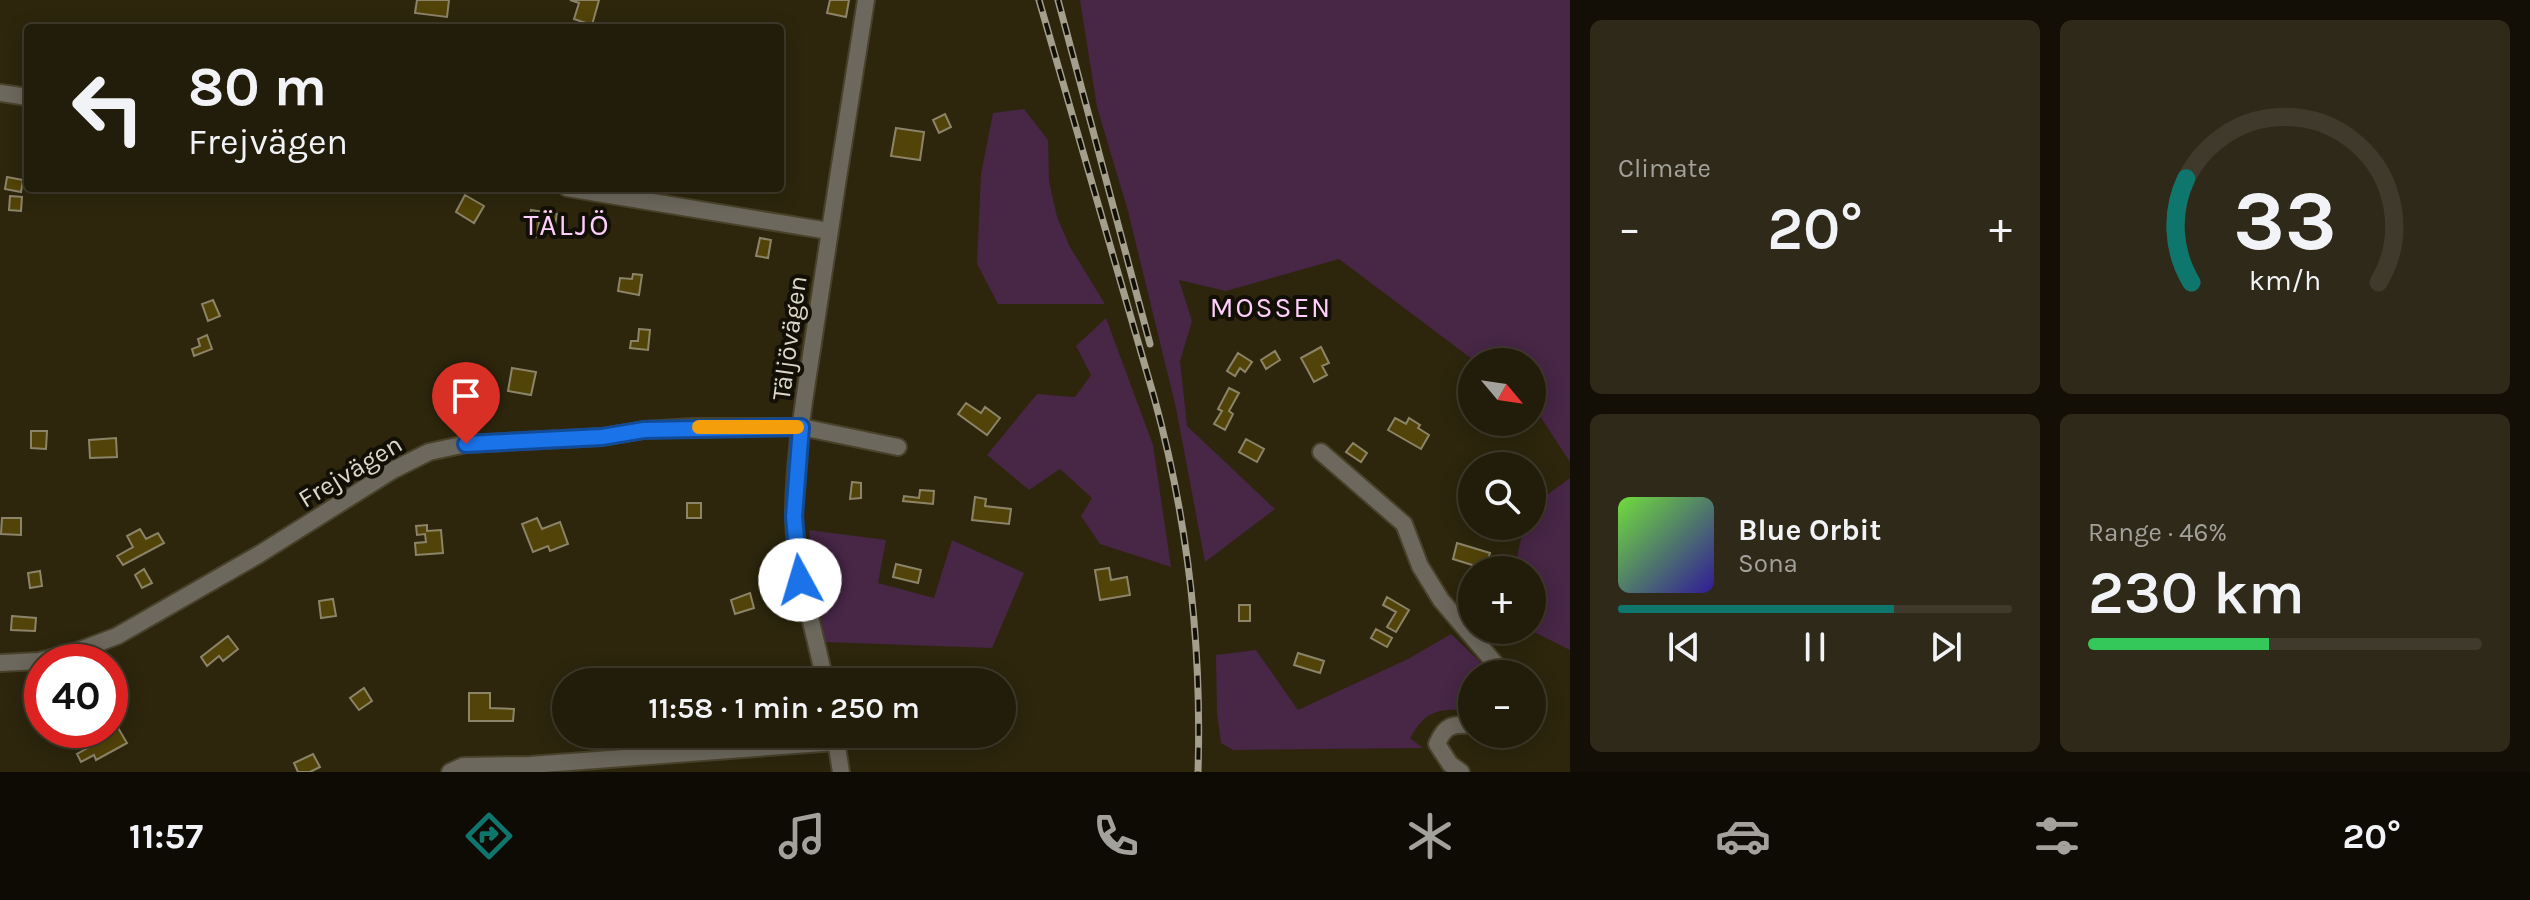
<!DOCTYPE html>
<html lang="en">
<head>
<meta charset="utf-8">
<style>
	:root { --surface:#221c0a; --page:#2e2918; --text:#f1f3f6; --muted:#a2a19c; --line:#3f3a2b; --accent:#0f766e }
	body { margin:0; font-family:Karla,sans-serif; background:var(--page); color:var(--text); height:100vh; display:flex; flex-direction:column; font-size:30px; white-space:nowrap }
	* { box-sizing:border-box; margin:0 }
	p { font-size:26px; color:var(--muted) }
	.icon { flex:none; width:44px; height:44px; fill:none; stroke:currentColor; stroke-width:2; stroke-linecap:round; stroke-linejoin:round }
	.map { position:relative; flex:1; overflow:hidden }
	.sheet { display:flex; flex-direction:column; gap:20px; padding:20px; background:#130f06; width:960px }
	.sheet>* { flex:none }
	.top-card { position:absolute; left:24px; top:24px; width:760px; height:168px; border-radius:8px; box-shadow:0 4px 20px #0003,0 0 0 2px var(--line); background:#221c0a; color:var(--text); overflow:hidden }
	.needle { width:52px; rotate:119deg }
	.tools { position:absolute; left:1458px; top:348px; display:grid; gap:16px }
	.tools a { display:grid; place-items:center; width:88px; height:88px; border-radius:50%; background:var(--surface); box-shadow:0 4px 20px #0003,0 0 0 2px var(--line); font-size:40px }
	.speed { position:absolute; left:24px; top:644px; display:flex; gap:16px; font-size:40px; font-weight:700; text-align:center }
	.speed>* { display:grid; place-content:center; width:104px; height:104px; border-radius:50%; background:var(--surface); box-shadow:0 4px 20px #0003,0 0 0 2px var(--line); line-height:1 }
	.speed .limit { border:12px solid #d22; background:#fff; color:#111 }
	.pin { position:absolute; display:grid; place-items:center; width:68px; height:68px; color:#fff; margin:-82px -34px; border-radius:50% 50% 50% 0; rotate:-45deg; box-shadow:0 0 8px #0007 }
	.pin .icon { rotate:45deg }
	.me { position:absolute; width:88px; margin:-44px; rotate:354deg; stroke-linejoin:round; filter:drop-shadow(0 0 6px #0008) }
	.turn { display:flex; align-items:center; gap:28px; height:168px; padding:0 32px; font-size:36px }
	.turn .icon { width:104px; height:104px; stroke-width:2.5 }
	.turn b { display:block; font-size:56px; line-height:68px }
	.big { font-size:60px; font-weight:600; line-height:1.1 }
	.sheet .tile { flex:1; display:flex; flex-direction:column; justify-content:center; gap:12px; min-width:0; padding:0 28px; border-radius:12px; background:var(--page) }
	.sheet .dial { align-items:center; gap:0 }
	.dial svg { height:208px; overflow:visible; fill:none; stroke:var(--line); stroke-width:7; stroke-linecap:round; text-anchor:middle }
	.dial text { fill:var(--text); stroke:none }
	.song { display:flex; align-items:center; gap:24px }
	.cover { width:96px; height:96px; border-radius:12px; background:linear-gradient(135deg,hsl(100 70% 55%),hsl(250 70% 35%)) }
	.played { height:8px; border-radius:4px; background:linear-gradient(90deg,var(--accent) 70%,var(--line) 70%) }
	.keys { display:flex; justify-content:space-around; direction:ltr }
	.heat { display:flex; justify-content:space-between; align-items:center; font-size:44px; direction:ltr }
	.charge { height:12px; border-radius:6px; background:linear-gradient(90deg,#34c759 46%,var(--line) 0) }
	.sheet .tiles { flex:1; display:grid; gap:20px; grid-template-columns:repeat(2,1fr) }
	.trip { position:absolute; left:552px; top:668px; width:464px; height:80px; border-radius:40px; background:var(--surface); box-shadow:0 4px 20px #0003,0 0 0 2px var(--line); font-weight:600; line-height:80px; text-align:center }
	.dock { display:flex; height:128px; justify-content:space-around; align-items:center; background:#0e0b04; color:var(--muted) }
	.dock .icon { width:56px; height:56px }
	.dock .selected { color:var(--accent) }
	.dock b { font-size:36px; color:var(--text) }
	main { display:flex; flex:1; min-height:0 }
	.map>svg:first-child { display:block }
	.green { fill:#472646 }
	.building { fill:#524308; stroke:#8c8469; stroke-width:2 }
	.lines { fill:none; stroke-linecap:round; stroke-linejoin:round }
	.minor-casing { stroke:#49422b; stroke-width:20 }
	.minor { stroke:#6c685d; stroke-width:16 }
	.rail-casing { stroke:#a49f8d; stroke-width:7 }
	.rail { stroke:#120f06; stroke-width:4; stroke-dasharray:12; stroke-linecap:butt }
	.route-casing { stroke:#114b97; stroke-width:20 }
	.route { stroke:#1a73e8; stroke-width:14 }
	.slow { stroke:#f59e0b; stroke-width:14 }
	.labels { text-anchor:middle; stroke-width:8; stroke-linejoin:round; paint-order:stroke }
	.street-label { font-size:26px; fill:#dbd7c8; stroke:#120f06 }
	.neighbourhood-label { font-size:28px; letter-spacing:2px; fill:#ffcffc; stroke:#120f06 }
	.quarter-label { font-size:30px; letter-spacing:2px; fill:#ffcffc; stroke:#120f06 }
</style>
</head>
<body>
<main>
<div class="map">
<svg width="1570" height="772" viewBox="0 0 1570 772">
	<rect width="100%" height="100%" fill="#2d260d"/>
	<path class="green" d="M1080 0H1570V462L1532 404V362H1476L1339 259 1226 291 1179 280 1192 321 1180 361 1187 426 1275 509 1205 562 1176 408 1128 211 1097 107Z
		M1024 109 1048 140 1049 181 1057 217 1070 247 1105 304H998L977 264 981 174 993 113Z
		M1106 318 1153 445 1171 567 1100 544 1081 516 1092 498 1060 469 1029 490 987 455 1037 394 1075 397 1091 375 1076 346Z
		M1570 478V650L1530 630 1532 570H1514L1524 526H1532V506Z
		M809 530 886 540 878 583 934 598 952 540 1024 573 992 648 824 642Z
		M1451 634 1493 674H1472V710C1440 709 1427 708 1410 738L1423 748 1233 750 1221 743 1217 712 1216 655 1256 650 1298 710 1408 659Z"/>
	<path class="building" d="M417 0H449L447 17 415 13Z
		M570 0H599L592 25 574 19 579 3Z
		M830 0H849L846 17 827 13Z
		M945 114 951 127 939 133 933 120Z
		M896 128 924 132 920 160 891 156Z
		M7 177 23 180 21 192 5 189Z
		M465 195 484 206 474 223 456 212Z
		M10 196 22 197 21 211 9 210Z
		M531 210 557 214 555 225 539 223 537 237 527 236Z
		M760 238 771 240 768 258 756 256Z
		M633 274 642 275 639 295 618 291 620 278 632 279Z
		M213 300 220 316 208 321 202 304Z
		M639 329 650 330 648 350 630 348 631 341H638Z
		M207 335 212 349 194 356 192 349 200 346 198 339Z
		M1321 347 1329 363 1322 366 1327 375 1314 382 1301 358Z
		M1275 351 1280 360 1266 369 1261 360Z
		M1238 353 1252 362 1245 372 1240 368 1235 376 1227 371Z
		M512 368 536 372 531 395 508 391Z
		M1229 388 1239 393 1229 411 1233 414 1225 430 1214 424 1222 411 1218 409Z
		M966 403 981 413 985 407 1000 418 987 435 958 414Z
		M1395 418 1406 424 1409 418 1420 425 1418 428 1429 435 1421 449 1388 430Z
		M31 431H47L46 449 31 448Z
		M116 438 117 457 90 458 89 440Z
		M1246 439 1264 449 1257 462 1239 452Z
		M1353 443 1367 453 1361 462 1346 452Z
		M852 482 861 483V498L850 499Z
		M920 490 934 491 933 504 903 501 904 496 919 498Z
		M975 497 986 499 985 506 1011 509 1009 524 972 520Z
		M687 503H701V518H687Z
		M2 518H21V535L1 534Z
		M537 518 542 529 560 522 568 544 550 551 548 546 533 552 522 524Z
		M427 525V531L441 530 443 553 416 555 415 543 426 542 425 534 417 535 416 526Z
		M140 529 146 539 158 533 164 543 123 565 117 556 133 547 127 536Z
		M1457 543 1490 553 1485 569 1453 559Z
		M896 564 921 570 918 583 893 577Z
		M1109 568 1111 580 1127 577 1130 595 1100 600 1095 570Z
		M144 569 152 583 142 588 135 575Z
		M40 571 42 586 30 588 28 573Z
		M750 593 754 608 735 614 731 600Z
		M1387 597 1409 610 1396 632 1387 627 1396 612 1383 605Z
		M333 599 336 616 321 618 319 601Z
		M1239 605H1250V621H1239Z
		M12 616 36 618 35 631 11 630Z
		M1376 629 1392 638 1387 647 1371 638Z
		M228 636 238 649 223 661 219 656 207 666 201 657Z
		M1298 653 1324 661 1320 673 1294 665Z
		M364 688 372 701 359 710 350 698Z
		M469 693H490V708L514 709 513 721H469Z
		M117 726 127 743 96 760 94 755 81 762 77 754 91 746 89 741Z
		M313 754 320 767 310 772H298L294 763Z"/>
	<g class="lines">
		<g class="minor-casing">
			<path id="minor" d="M0 93 28 97
				M567 188 829 231
				M1321 452 1404 524 1420 566 1441 600 1504 674
				M0 663 39 661 72 653 117 636 258 555 393 470 429 452 466 444 602 437 644 430 694 427H801L898 447
				M825 682C814 627 795 572 794 516 794 453 806 391 815 329 831 219 849 110 866 0
				M835 734 841 772
				M450 772 463 766 530 765 836 742
				M1461 772 1450 764 1437 744C1445 725 1452 724 1472 725"/>
		</g>
		<use href="#minor" class="minor"/>
		<g class="rail-casing">
			<path id="rail" d="M1039 0 1154 397C1188 520 1202 644 1198 772
				M1058 0 1150 344"/>
		</g>
		<use href="#rail" class="rail"/>
	</g>
	<g class="lines">
		<g class="route-casing">
			<path id="route" d="M466 444 602 437 644 430 801 427 794 517 800 580"/>
		</g>
		<use href="#route" class="route"/>
		<path class="slow" d="M699 427H797"/>
	</g>
	<g class="labels">
		<g class="street-label">
			<text transform="translate(789 338) rotate(-82)" y="9">Täljövägen</text>
			<text transform="translate(350 471) rotate(-31)" y="9">Frejvägen</text>
		</g>
		<g class="neighbourhood-label">
			<text x="1271" y="317">MOSSEN</text>
		</g>
		<g class="quarter-label">
			<text x="567" y="235">TÄLJÖ</text>
		</g>
	</g>
</svg>
<div class="tools">
<a><svg class="needle" viewBox="-14 -14 28 28"><path d="M0-13l5 13h-10z" fill="#e53935"/><path d="M0 13l5-13h-10z" fill="#a2a19c"/></svg></a>
<a><svg class="icon" aria-label="search" viewBox="0 0 24 24"><circle cx="10" cy="10" r="6"/><path d="M15 15l6 6"/></svg></a>
<a>+</a>
<a>−</a>
</div>
<div class="speed"><div class="limit">40</div></div>
<div class="pin" style="left:466px;top:444px;background:#d93025"><svg class="icon" aria-label="arrive" viewBox="0 0 24 24"><path d="M6 21V4h12l-3 4 3 4H6"/></svg></div>
<svg class="me" style="left:800px;top:580px" viewBox="-20 -20 40 40"><circle r="19" fill="#fff"/><path d="M0-13L10 11 0 6-10 11z" fill="#1a73e8"/></svg>
<div class="trip">11:58 · 1 min · 250 m</div>
<div class="top-card">
<div class="turn"><svg class="icon" aria-label="left" viewBox="0 0 24 24"><path d="M17 20v-9H6M10 6l-5 5 5 5"/></svg><div><b>80 m</b>Frejvägen</div></div>
</div>
</div>
<section class="sheet">
<div class="tiles">
<div class="tile"><p>Climate</p>
<div class="heat"><a>−</a><b class="big">20°</b><a>+</a></div>
</div>
<div class="tile dial"><svg viewBox="0 0 100 80">
<path d="M14 69A42 42 0 1 1 86 69"/>
<path d="M14 69A42 42 0 0 1 12 29" stroke="#0f766e"/>
<text x="50" y="56" font-size="32" font-weight="700">33</text>
<text x="50" y="72" font-size="11">km/h</text>
</svg></div>
<div class="tile">
<div class="song"><i class="cover"></i><div><b>Blue Orbit</b><p>Sona</p></div></div>
<div class="played"></div>
<div class="keys"><svg class="icon" aria-label="previous" viewBox="0 0 24 24"><path d="M18 5L8 12l10 7zM5 5v14"/></svg><svg class="icon" aria-label="pause" viewBox="0 0 24 24"><path d="M8 5v14M16 5v14"/></svg><svg class="icon" aria-label="next" viewBox="0 0 24 24"><path d="M6 5l10 7-10 7zM19 5v14"/></svg></div>
</div>
<div class="tile"><p>Range · 46%</p><b class="big">230 km</b><div class="charge"></div></div>
</div>
</section>
</main>
<nav class="dock">
<b>11:57</b>
<svg class="icon selected" aria-label="directions" viewBox="0 0 24 24"><path d="M12 3l9 9-9 9-9-9zM9 14v-3h6M13 9l2 2-2 2"/></svg>
<svg class="icon" aria-label="music" viewBox="0 0 24 24"><path d="M9 18V5l10-2v13"/><circle cx="6" cy="18" r="3"/><circle cx="16" cy="16" r="3"/></svg>
<svg class="icon" aria-label="phone" viewBox="0 0 24 24"><path d="M5 4h4l2 5-3 2q2 4 5 5l2-3 5 2v4C11 20 4 13 5 4z"/></svg>
<svg class="icon" aria-label="climate" viewBox="0 0 24 24"><path d="M12 3v18M4 7l16 10M4 17L20 7"/></svg>
<svg class="icon" aria-label="car" viewBox="0 0 24 24"><path d="M5 17H2v-5l4-1 3-4h7l3 4 3 1v5h-3M9 17h6M6 11h13"/><circle cx="7" cy="17" r="2"/><circle cx="17" cy="17" r="2"/></svg>
<svg class="icon" aria-label="filters" viewBox="0 0 24 24"><path d="M4 7h16M4 17h16"/><circle cx="9" cy="7" r="2"/><circle cx="15" cy="17" r="2"/></svg>
<b>20°</b>
</nav>
</body>
</html>
